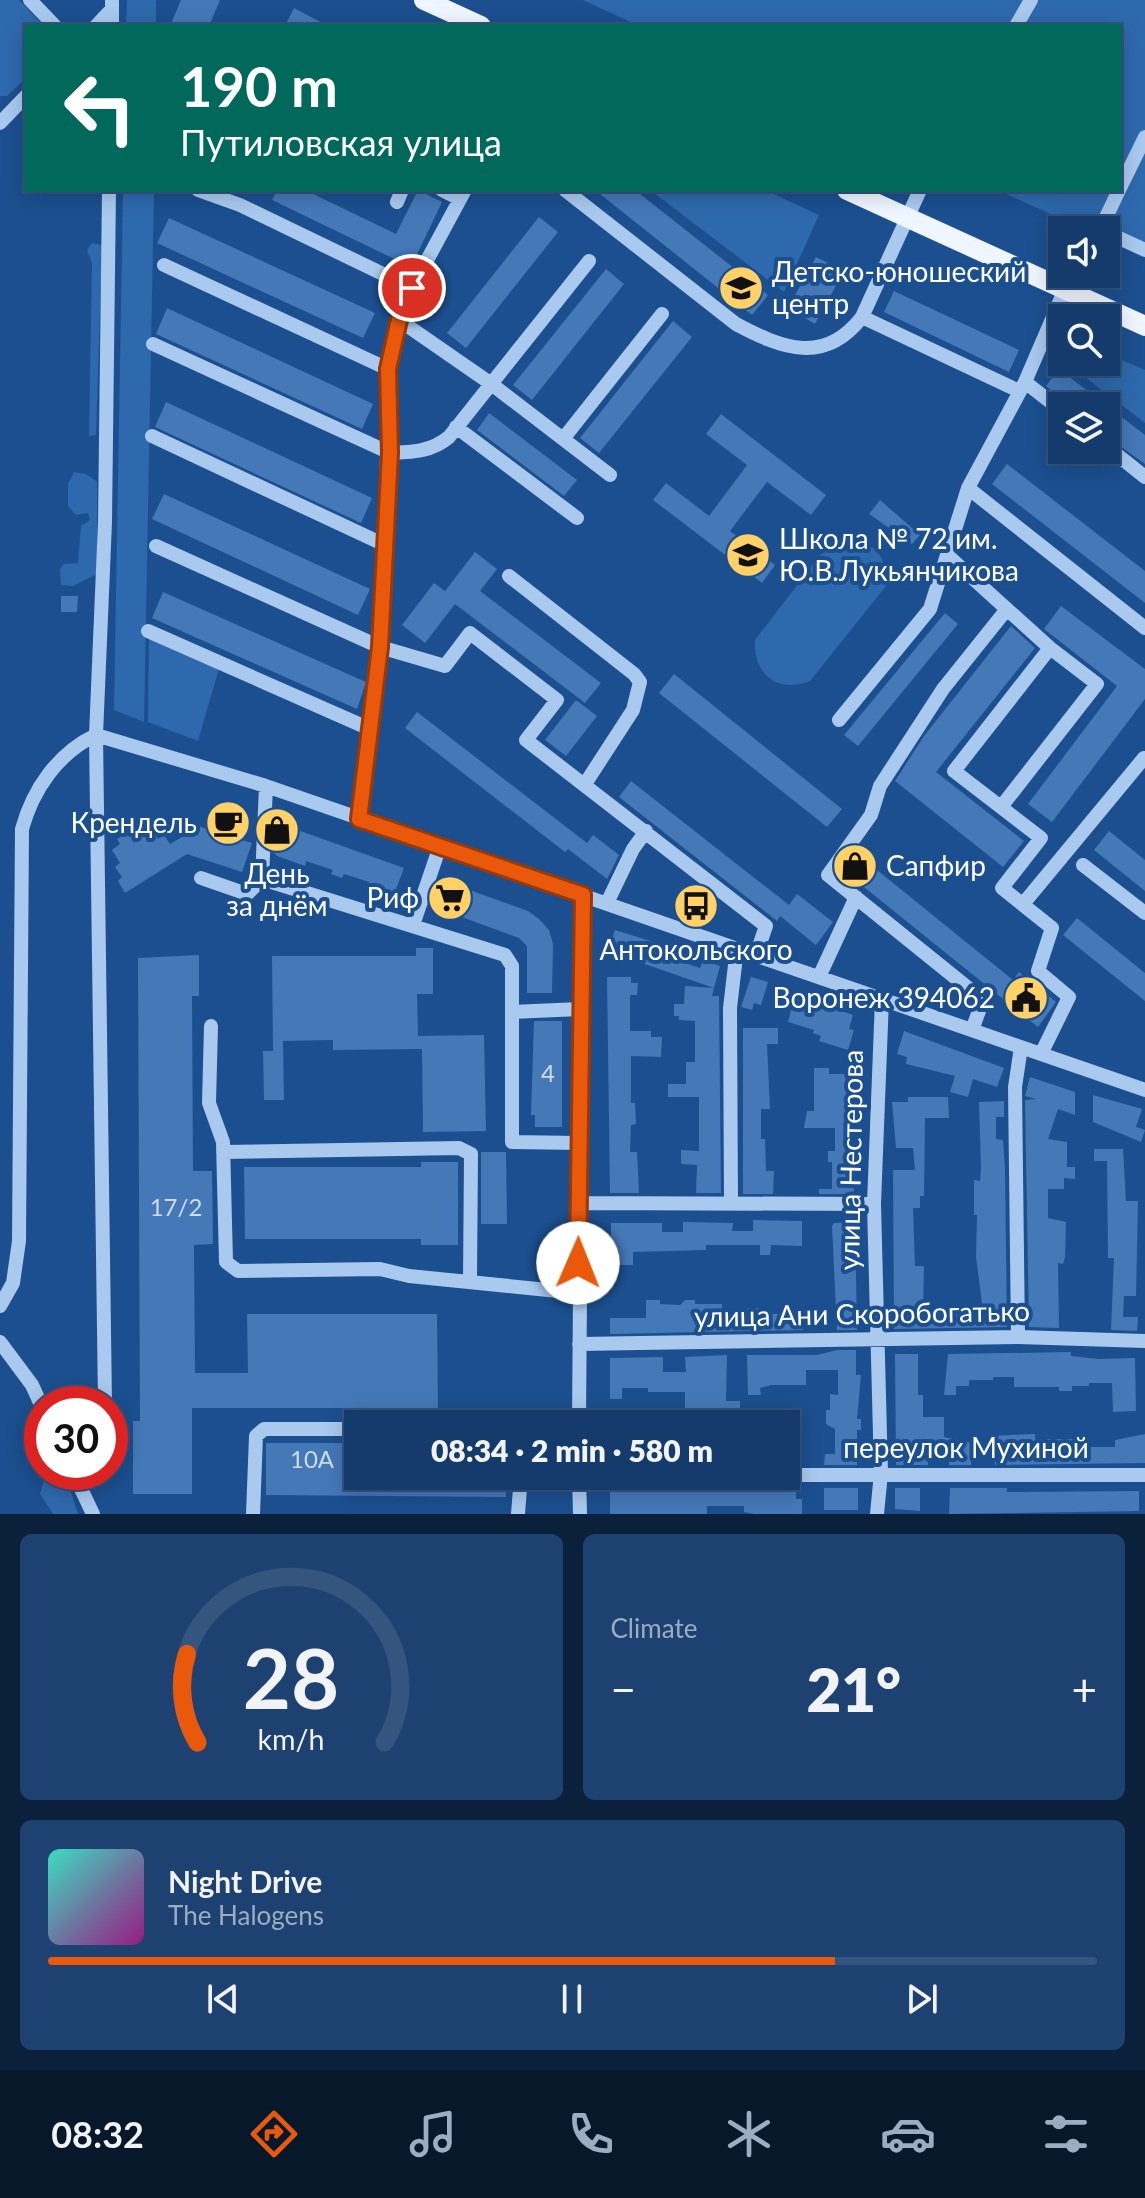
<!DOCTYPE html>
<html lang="en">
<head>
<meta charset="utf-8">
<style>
	:root { --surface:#143b6b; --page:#1d4271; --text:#f1f3f6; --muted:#9dadc1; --line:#33557e; --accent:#ea580c }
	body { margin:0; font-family:Lato,sans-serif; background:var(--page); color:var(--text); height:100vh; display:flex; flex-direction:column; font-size:30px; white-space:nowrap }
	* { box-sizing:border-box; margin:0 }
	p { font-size:26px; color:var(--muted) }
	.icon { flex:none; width:44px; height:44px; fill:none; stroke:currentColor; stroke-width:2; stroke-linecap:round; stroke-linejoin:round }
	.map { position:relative; height:1514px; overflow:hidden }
	.drawer { display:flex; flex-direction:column; gap:20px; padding:20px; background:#0b203b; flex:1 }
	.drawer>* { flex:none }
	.banner { position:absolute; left:24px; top:24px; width:1098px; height:168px; border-radius:0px; box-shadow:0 4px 20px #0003,0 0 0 2px var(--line); background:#00695c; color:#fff; overflow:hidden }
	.fabs { position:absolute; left:1048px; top:216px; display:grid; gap:16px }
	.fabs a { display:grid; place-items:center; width:72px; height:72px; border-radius:0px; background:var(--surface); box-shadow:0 4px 20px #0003,0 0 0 2px var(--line); font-size:40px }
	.speed { position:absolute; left:24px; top:1386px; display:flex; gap:16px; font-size:40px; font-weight:700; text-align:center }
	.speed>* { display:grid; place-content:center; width:104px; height:104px; border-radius:50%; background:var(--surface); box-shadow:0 4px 20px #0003,0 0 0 2px var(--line); line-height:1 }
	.speed .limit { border:12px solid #d22; background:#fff; color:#111 }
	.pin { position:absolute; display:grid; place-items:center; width:68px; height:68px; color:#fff; margin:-34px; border:4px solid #fff; border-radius:50%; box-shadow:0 2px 8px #0007 }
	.me { position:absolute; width:88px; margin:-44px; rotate:1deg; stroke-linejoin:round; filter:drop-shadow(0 0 6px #0008) }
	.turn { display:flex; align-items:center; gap:28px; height:168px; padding:0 24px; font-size:36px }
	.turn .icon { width:104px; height:104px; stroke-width:2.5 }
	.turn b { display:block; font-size:56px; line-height:68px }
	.big { font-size:60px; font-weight:800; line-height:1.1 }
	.drawer .widget { flex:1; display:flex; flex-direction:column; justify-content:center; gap:12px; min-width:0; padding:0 28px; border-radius:12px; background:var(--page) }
	.drawer .dial { align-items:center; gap:0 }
	.dial svg { height:208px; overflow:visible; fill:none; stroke:var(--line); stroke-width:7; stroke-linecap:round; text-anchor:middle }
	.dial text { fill:var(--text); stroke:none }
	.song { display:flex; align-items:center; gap:24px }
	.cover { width:96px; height:96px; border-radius:12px; background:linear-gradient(135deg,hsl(170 70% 55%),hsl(310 70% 35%)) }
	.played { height:8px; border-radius:4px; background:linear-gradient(90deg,var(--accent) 75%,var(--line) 75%) }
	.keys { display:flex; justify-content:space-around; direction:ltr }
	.heat { display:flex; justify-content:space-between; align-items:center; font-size:44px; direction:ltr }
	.drawer .tiles { flex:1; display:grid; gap:20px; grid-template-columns:1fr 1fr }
	.widget:last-child { grid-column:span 2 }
	.trip { position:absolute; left:344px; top:1410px; width:456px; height:80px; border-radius:0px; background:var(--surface); box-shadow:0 4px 20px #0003,0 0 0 2px var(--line); font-weight:800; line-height:80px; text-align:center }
	.tab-bar { display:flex; height:128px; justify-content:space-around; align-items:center; background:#08182b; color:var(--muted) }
	.tab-bar .icon { width:56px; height:56px }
	.tab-bar .current { color:var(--accent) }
	.tab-bar b { font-size:36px; color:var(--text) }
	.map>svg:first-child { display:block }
	.green { fill:#2e69ad }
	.building { fill:#4478b7 }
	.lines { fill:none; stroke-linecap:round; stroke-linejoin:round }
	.minor { stroke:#a9c9ee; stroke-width:14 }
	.major { stroke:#f0f6ff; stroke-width:20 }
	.route-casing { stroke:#983908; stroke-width:20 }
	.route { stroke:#ea580c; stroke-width:14 }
	.labels { text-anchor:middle; stroke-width:8; stroke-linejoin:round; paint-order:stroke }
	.number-label { font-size:24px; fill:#d0dded }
	.poi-label { font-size:28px; fill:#fff; stroke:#1b4f8f; text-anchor:start }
	.street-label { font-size:28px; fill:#fff; stroke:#1b4f8f }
</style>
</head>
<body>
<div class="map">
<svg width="1145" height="1514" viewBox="0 0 1145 1514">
	<rect width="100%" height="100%" fill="#1b4f8f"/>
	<path class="green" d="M0 0H19L44 26H26V78L7 96H0Z
		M127 0H156V26H126Z
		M583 0H1145V256L1106 230H1087L997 190H1120V26H639Z
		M123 190H154L144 722 114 710Z
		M650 190H765L819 215 784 292Z
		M92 243 102 245 96 435 89 436 92 263 87 250Z
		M1106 353 1145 370V423L1065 362H1106Z
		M74 472 86 474 97 482V574L73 586 61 585 60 569 64 564 78 563 81 526 90 520 88 513 76 515 68 506V484Z
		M844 539C873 539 889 557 886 586L810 681C777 694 753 674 755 640L821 554Z
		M149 634 220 665 198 741 148 722Z
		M57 1472 67 1480 78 1514H53L40 1494 44 1480Z"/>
	<path class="building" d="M181 0H220L209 26H170Z
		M294 8 328 26H285Z
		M277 190H305L396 234 418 190 442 202 411 267 272 200Z
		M595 190H635L768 295 752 315Z
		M539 217 558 232 466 348 447 333Z
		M169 218 375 313 363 338 157 243Z
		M816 257 844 271 815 324 788 308Z
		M606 269 624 284 532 400 513 385Z
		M894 291 1019 350 1009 372 884 312Z
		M167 308 373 404 362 429 156 334Z
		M673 321 692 337 599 453 580 438Z
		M1059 369 1145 435V464L1106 436V406H1070L1046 386Z
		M166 402 372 498 361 523 155 427Z
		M489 413 577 480 564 496 477 430Z
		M721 414 826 495 811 515 767 482 730 531 775 565 762 583 653 500 666 483 709 516 747 465 706 434Z
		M1007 464 1145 571V603L992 484Z
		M164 494 370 589 358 615 152 519Z
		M880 500 920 535 912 544 869 514Z
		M475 552 497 569 480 591 601 683 585 703 455 604 425 643 402 625 434 583 445 591Z
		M163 592 366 682 357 709 152 618Z
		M61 596H78L77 612H61Z
		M1061 606 1145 669V699L1052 822 1028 804 1117 686 1044 629Z
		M945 613 958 624 858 746 844 735Z
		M1011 626 1035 648 936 772 1024 841 1003 867 895 781 924 736Z
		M674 674 842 809 827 827 659 693Z
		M576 700 597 716 566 756 545 740Z
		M417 712 587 843 593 835 619 855 607 879 568 849 565 852 405 728Z
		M631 781 789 905 797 894 833 922 816 945 780 916 777 921 619 797Z
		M219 811 239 817 232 837 252 843 242 872 187 854 125 893 118 881 122 877 115 867 120 863 112 850 120 844 117 839 142 825 145 832 153 828 158 839 164 835 170 844 189 833 192 824 213 831Z
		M277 826 291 831 292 828 404 868 395 892 368 887 369 882 344 874 342 878 331 874 333 870 306 861 305 866 277 856 273 852Z
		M1109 831 1145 860V891L1094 850Z
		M856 853 1013 980 1019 972 1056 1002 1038 1027 844 871Z
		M450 883 528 911 539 919 549 930 553 944 552 993H527V946L519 938 440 909Z
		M1077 918 1145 973V1001L1063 935Z
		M615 930 673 948 670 958 700 968 703 960 720 966 714 988 639 962 641 956 610 946Z
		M416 948H433V994H417L418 1036 484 1035 486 1131 423 1132 422 1049 333 1050V1040L283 1041 284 1100H264L263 1051H273L272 956H416Z
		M199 955V996H192L193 1171H212L213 1244 194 1245 195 1373H248L247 1314H437L438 1408H192V1494H133V1421H140L138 958Z
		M607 977H631V983H638L637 995H630V1031H651V1037H662L661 1057 631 1056V1103H635L636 1124 631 1125 630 1152H637L639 1193H610Z
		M751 977 768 982 761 1005 754 1003 752 1010 741 1007Z
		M685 986 714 988 712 996H719L721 1193H696L697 1165 681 1164V1150L699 1151V1097H668V1084H686V1062H695V1021L679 1020V1016H674V1004H684Z
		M795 994 853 1015 849 1029 854 1030 848 1050 819 1041 821 1036 813 1033 814 1030 788 1022Z
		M534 1021H562V1127H535V1115H531Z
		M743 1028H778V1044H767L770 1109H761V1139H765L766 1171H774L773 1194H743Z
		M904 1031 1004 1068 997 1087 973 1079 968 1097 950 1092 955 1076 906 1064 907 1057 897 1054Z
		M814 1068H829V1074H852L854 1194H819V1189H832V1162H828V1151H835V1128H804L807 1111H814Z
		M1030 1077 1075 1092V1115L1058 1109 1048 1139 1067 1142V1167H1075V1179L1064 1178V1189H1048V1218L1066 1222 1065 1257 1063 1264 1058 1263 1059 1328 1029 1327 1025 1100 1036 1099 1025 1096Z
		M1093 1095 1142 1109 1136 1127 1145 1130 1141 1142 1093 1122Z
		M908 1097H948L949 1118H925L924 1196H920V1208H913L915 1266H924L923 1313 983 1311 976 1257 977 1215H974V1180L980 1181 981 1168 979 1102 1004 1101V1117H996V1139L1003 1140 1005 1169 1007 1327 894 1329 893 1170H915L913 1148H896L892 1102H908Z
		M1094 1149H1123L1126 1201H1138L1136 1296H1124L1123 1317H1138L1137 1331 1111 1330 1114 1258H1108L1107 1161H1094Z
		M481 1152H506L507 1224H481Z
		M421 1162H458V1245H421V1239H245L244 1167H421Z
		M753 1220 802 1221V1246L771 1245 770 1255H760V1245H706V1250L633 1252V1265H611V1223H662V1232H683V1222L733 1223 732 1231H753Z
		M855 1222 857 1330H837L832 1226 834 1223Z
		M646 1300H660V1304L680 1305 685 1300H695V1304H722V1315H747V1308H768V1314H803V1330L610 1334V1318H646Z
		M837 1350H856V1375H861L857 1419H861V1430H857V1465H824L825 1454H835V1429L826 1424V1410H830V1394L838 1395V1370H806V1385H771L760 1388 761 1395H748L747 1355H817Z
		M1071 1352V1356L1098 1359 1135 1358 1136 1411 1113 1412 1112 1383H1089V1386H1072V1391H1059V1387H1014V1377H993V1380H969V1386H956V1395H944L948 1354Z
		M895 1354H918V1395H923V1417H944V1437L972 1443 971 1465H949V1447L928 1446V1465H896Z
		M727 1355 726 1401H740V1412L685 1411V1392H648V1388H622V1399H610V1358L663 1357V1372H686L685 1357Z
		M1035 1434V1439H1075V1447H1115V1440L1145 1434V1463L995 1465 990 1436Z
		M266 1443H358V1476H506V1497L266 1495Z
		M786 1443H801L802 1465H786Z
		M683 1487 796 1489V1499H802V1514H754L744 1512V1506H707V1514H610V1491L683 1490Z
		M824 1488H858V1510H824Z
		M895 1488H920V1511L895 1509Z
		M950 1488H1007V1492L1139 1491V1511L949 1514Z"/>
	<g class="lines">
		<path class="minor" d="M30 0 55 26
			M96 26 112 9
			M112 26V0
			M1016 26 1031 0
			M0 123 26 96
			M1120 188 1145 137
			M198 190 240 205 412 288
			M442 190 458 198
			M565 190 736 324C783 349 825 365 862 317L1019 391
			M397 202 402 190
			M1100 230 1119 190
			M1106 232 1145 250
			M164 265 388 369
			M1070 291 1079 274
			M862 317 920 190
			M399 320 490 383 610 475
			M153 344 390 453C412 452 431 452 449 437L589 261
			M1025 382 1062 411
			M456 427 577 518
			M152 436 385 545
			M563 439 662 314
			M1106 446 1145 477
			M968 488 1145 628
			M156 546 380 647 445 666 470 633 557 700 526 740 766 926 756 955
			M947 555 1050 648 1097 684 1001 807
			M509 576 634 674 640 682 633 710 585 784
			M148 631 370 729
			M839 720 930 609 968 488 1025 382 1065 289
			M96 735 266 786 1145 1090
			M359 819 380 647 391 348 412 288 465 190
			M1083 865 1145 913
			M201 878 247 894 262 879 505 955 512 966V1142L579 1143
			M262 879 266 786
			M607 903 633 849 646 831
			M1023 904 1144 758
			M413 925 440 846
			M819 977 856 897
			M512 1012 580 1009
			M211 1026 209 1103 223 1142 226 1262 238 1271 380 1269 409 1276 578 1293
			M972 1030 983 1000 828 875 871 815 880 786 943 689 1007 609
			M1041 1054 1069 997 1038 971 1052 928 1002 888 1041 838 954 771 1050 648
			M223 1152 459 1148 471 1154 470 1280
			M579 1203 874 1204
			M731 1203 730 1008 737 948
			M0 1306 13 1283 19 1241 22 829C33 789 58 753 96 735
			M1018 1337 1015 1087 1021 1047
			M0 1342 32 1385 42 1407
			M579 1344 1018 1337 1145 1341
			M105 1404 96 735 105 522 109 190
			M579 1424 583 895
			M73 1472 93 1514
			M786 1475H1145
			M579 1476 580 1514
			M579 1479 730 1476
			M253 1514 256 1436 264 1429H358
			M518 1514 521 1476
			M877 1514 881 1473 874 1204 882 999"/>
		<path class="major" d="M424 0 481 26
			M847 190 1145 326"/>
	</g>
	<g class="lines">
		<g class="route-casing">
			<path id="route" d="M412 288 399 320 388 369 390 453 380 647 359 819 583 895 578 1263"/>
		</g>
		<use href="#route" class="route"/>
	</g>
	<defs>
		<g id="school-disc" transform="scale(2.3)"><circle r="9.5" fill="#ffd166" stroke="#1b4f8f"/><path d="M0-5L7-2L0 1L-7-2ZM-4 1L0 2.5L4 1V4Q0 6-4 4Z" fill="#111"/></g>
		<g id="cafe-disc" transform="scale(2.3)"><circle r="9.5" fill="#ffd166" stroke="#1b4f8f"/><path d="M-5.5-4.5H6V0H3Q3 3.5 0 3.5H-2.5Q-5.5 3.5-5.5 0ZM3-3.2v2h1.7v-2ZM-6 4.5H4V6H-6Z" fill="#111"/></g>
		<g id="shop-disc" transform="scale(2.3)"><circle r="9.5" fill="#ffd166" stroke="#1b4f8f"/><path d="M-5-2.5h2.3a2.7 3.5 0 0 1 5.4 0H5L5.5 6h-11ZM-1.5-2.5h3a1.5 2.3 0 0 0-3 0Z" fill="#111"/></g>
		<g id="supermarket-disc" transform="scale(2.3)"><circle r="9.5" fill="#ffd166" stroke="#1b4f8f"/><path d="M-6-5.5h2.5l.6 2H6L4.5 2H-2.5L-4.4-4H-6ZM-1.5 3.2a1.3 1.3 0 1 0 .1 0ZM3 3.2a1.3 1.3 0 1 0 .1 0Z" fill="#111"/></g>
		<g id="bus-disc" transform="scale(2.3)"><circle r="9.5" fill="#ffd166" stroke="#1b4f8f"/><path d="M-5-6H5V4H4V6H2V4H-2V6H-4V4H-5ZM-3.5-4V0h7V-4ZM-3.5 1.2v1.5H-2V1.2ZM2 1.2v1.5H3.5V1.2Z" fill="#111"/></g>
		<g id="civic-disc" transform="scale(2.3)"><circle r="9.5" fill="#ffd166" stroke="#1b4f8f"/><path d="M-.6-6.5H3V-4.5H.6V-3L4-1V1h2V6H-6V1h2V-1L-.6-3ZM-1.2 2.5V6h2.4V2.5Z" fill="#111"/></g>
	</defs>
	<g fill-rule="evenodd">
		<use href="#school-disc" x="741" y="288"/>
		<use href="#school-disc" x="748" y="555"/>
		<use href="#cafe-disc" x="228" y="823"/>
		<use href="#shop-disc" x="277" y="830"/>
		<use href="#shop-disc" x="855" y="866"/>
		<use href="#supermarket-disc" x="450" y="898"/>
		<use href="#bus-disc" x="696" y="906"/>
		<use href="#civic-disc" x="1026" y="998"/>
	</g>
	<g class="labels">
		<g class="number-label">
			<text x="548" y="1082">4</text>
			<text x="176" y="1216">17/2</text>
			<text x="312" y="1468">10А</text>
		</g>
		<g class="poi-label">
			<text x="772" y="282">Детско-юношеский<tspan x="772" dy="32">центр</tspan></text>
			<text x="779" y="549">Школа № 72 им.<tspan x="779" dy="32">Ю.В.Лукьянчикова</tspan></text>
			<text x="197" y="833" text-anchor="end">Крендель</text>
			<text x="886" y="876">Сапфир</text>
			<text x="277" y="884" text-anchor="middle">День<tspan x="277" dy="32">за днём</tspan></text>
			<text x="419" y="908" text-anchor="end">Риф</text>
			<text x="696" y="960" text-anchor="middle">Антокольского</text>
			<text x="995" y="1008" text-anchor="end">Воронеж 394062</text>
		</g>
		<g class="street-label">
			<text transform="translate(851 1160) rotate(-89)" y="10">улица Нестерова</text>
			<text transform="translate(862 1314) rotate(-1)" y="10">улица Ани Скоробогатько</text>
			<text x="966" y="1458">переулок Мухиной</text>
		</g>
	</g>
</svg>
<div class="fabs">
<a><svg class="icon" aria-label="sound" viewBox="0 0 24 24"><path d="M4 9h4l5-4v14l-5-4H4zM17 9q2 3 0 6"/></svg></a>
<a><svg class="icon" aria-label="search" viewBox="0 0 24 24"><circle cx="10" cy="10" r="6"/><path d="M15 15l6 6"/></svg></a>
<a><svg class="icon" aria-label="layers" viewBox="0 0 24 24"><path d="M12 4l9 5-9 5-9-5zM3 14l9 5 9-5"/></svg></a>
</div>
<div class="speed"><div class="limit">30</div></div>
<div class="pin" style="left:412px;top:288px;background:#d93025"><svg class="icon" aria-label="arrive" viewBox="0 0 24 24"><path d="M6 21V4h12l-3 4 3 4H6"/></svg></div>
<svg class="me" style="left:578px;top:1263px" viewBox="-20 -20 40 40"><circle r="19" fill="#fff"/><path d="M0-13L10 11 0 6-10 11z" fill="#ea580c"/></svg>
<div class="trip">08:34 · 2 min · 580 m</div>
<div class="banner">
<div class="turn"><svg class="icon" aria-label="left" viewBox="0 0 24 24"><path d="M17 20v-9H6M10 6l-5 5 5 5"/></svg><div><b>190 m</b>Путиловская улица</div></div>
</div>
</div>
<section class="drawer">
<div class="tiles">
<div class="widget dial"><svg viewBox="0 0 100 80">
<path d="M14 69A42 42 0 1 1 86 69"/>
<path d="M14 69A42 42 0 0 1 10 35" stroke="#ea580c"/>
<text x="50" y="56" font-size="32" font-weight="700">28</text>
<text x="50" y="72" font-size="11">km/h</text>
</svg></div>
<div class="widget"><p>Climate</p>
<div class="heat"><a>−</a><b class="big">21°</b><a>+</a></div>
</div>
<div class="widget">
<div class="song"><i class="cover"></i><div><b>Night Drive</b><p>The Halogens</p></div></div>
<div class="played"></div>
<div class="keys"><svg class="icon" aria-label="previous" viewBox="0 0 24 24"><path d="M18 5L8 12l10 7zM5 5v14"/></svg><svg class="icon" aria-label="pause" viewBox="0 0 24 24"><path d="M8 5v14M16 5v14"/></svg><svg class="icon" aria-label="next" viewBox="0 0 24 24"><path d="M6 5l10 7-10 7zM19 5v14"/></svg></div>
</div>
</div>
</section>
<nav class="tab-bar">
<b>08:32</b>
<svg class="icon current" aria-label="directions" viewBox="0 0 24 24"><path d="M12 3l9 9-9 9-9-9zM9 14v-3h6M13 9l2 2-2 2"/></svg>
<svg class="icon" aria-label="music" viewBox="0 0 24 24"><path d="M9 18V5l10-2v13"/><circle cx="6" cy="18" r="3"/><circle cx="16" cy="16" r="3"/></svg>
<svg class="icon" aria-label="phone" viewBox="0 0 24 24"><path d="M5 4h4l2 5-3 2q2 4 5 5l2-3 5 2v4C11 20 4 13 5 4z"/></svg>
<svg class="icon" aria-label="climate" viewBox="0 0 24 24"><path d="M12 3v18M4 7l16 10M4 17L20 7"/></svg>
<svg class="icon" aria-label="car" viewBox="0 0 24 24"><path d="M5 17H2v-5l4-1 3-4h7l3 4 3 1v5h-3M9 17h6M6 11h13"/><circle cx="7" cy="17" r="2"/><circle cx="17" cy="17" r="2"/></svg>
<svg class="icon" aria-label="filters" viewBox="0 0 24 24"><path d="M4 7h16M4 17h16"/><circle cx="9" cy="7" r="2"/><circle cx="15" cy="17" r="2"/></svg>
</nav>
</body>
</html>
